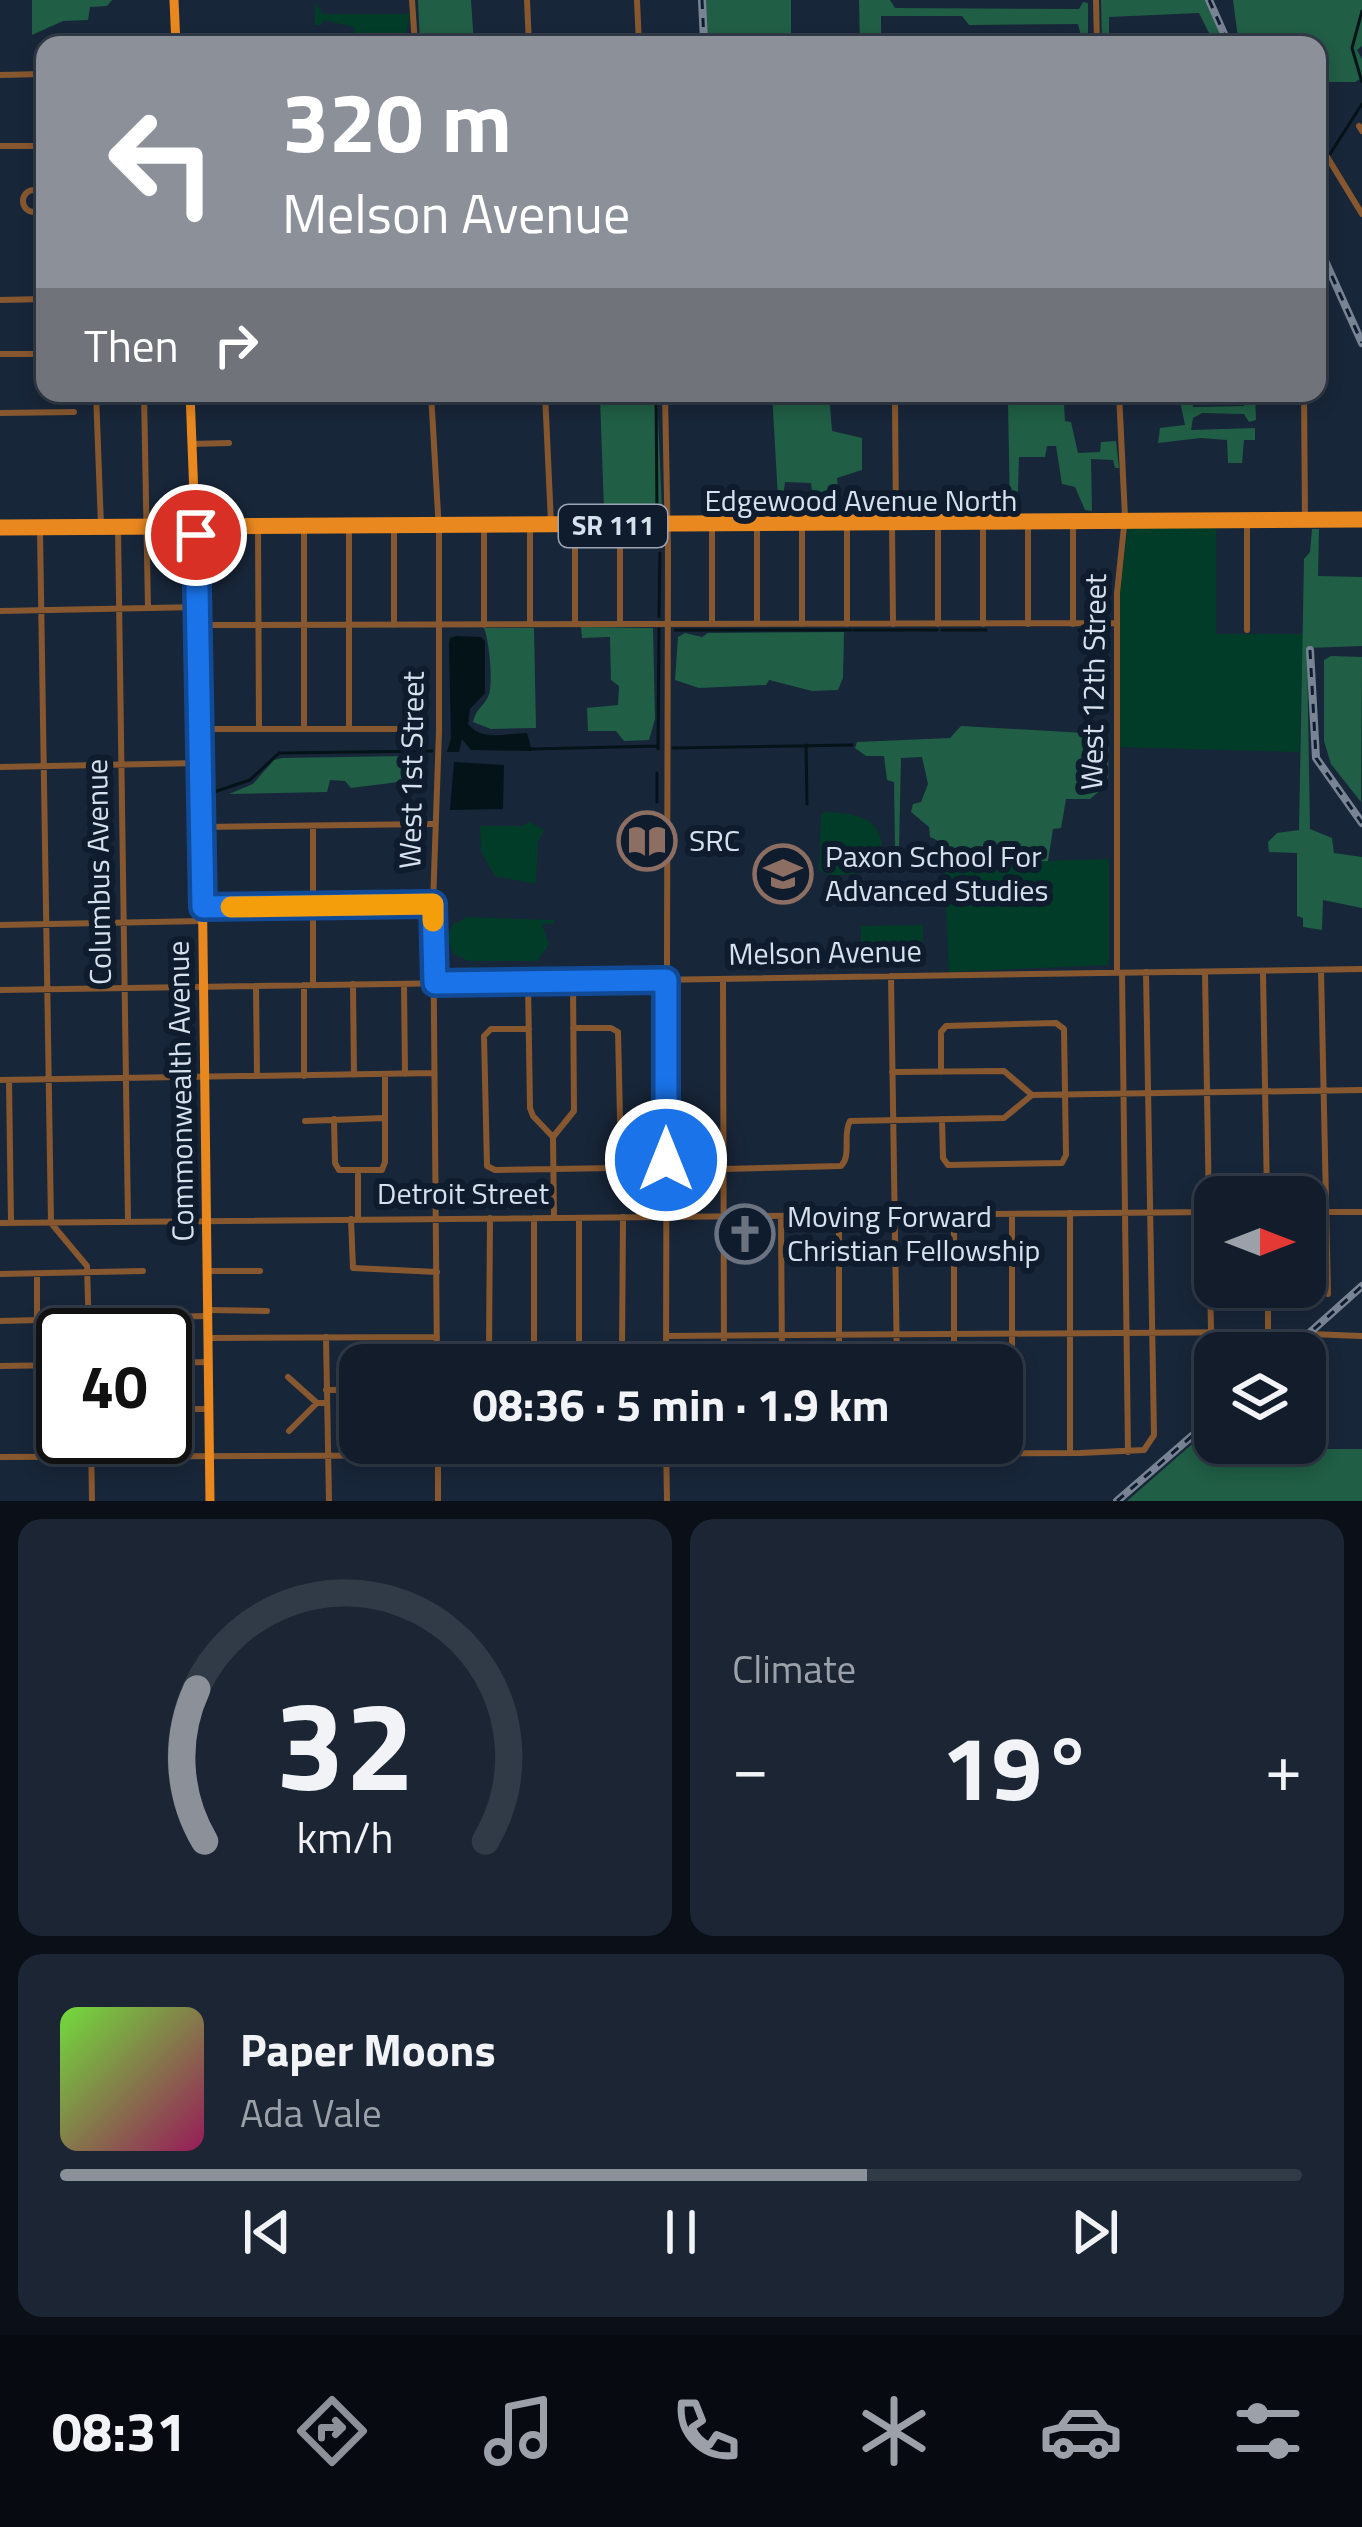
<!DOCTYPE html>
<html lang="en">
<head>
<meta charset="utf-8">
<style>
	:root { --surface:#121c2b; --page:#1b2533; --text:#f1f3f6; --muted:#9ca1a9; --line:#313a47; --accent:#8c9099 }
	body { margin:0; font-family:"Titillium Web",sans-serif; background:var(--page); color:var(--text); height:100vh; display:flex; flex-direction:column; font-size:45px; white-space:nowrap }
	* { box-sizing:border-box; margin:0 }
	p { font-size:39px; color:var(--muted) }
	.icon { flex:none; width:66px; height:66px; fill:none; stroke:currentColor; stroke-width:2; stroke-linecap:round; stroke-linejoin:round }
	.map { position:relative; height:1501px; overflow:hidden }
	.drawer { display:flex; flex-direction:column; gap:18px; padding:18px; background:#0a0f18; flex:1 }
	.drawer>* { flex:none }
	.hud { position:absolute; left:36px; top:36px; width:1290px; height:366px; border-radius:24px; box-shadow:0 6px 18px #0003,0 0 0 3px var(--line); background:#8c9099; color:#fff; overflow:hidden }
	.needle { width:78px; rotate:90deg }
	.fabs { position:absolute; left:1194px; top:1176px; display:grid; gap:24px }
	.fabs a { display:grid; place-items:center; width:132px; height:132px; border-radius:24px; background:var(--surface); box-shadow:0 6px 18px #0003,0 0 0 3px var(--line); font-size:60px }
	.speed { position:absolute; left:36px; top:1308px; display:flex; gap:24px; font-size:60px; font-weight:700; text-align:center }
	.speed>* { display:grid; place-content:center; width:156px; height:156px; border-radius:50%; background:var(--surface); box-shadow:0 6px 18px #0003,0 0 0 3px var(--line); line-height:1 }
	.speed .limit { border:6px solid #111; border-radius:18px; background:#fff; color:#111 }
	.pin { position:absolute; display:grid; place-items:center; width:102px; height:102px; color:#fff; margin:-51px; border:6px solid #fff; border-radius:50%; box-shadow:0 3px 12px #0007 }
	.me { position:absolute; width:132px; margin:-66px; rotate:0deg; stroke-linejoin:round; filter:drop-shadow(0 0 9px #0008) }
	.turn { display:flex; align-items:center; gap:42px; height:252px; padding:0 48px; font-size:54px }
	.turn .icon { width:156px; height:156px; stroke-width:2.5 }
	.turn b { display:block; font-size:84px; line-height:102px }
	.then { display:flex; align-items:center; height:114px; padding:0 48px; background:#0003; gap:24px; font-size:45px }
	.big { font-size:90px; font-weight:700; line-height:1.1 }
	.drawer .tile { flex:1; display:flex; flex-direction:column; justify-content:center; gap:18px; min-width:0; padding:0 42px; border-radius:24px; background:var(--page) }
	.drawer .dial { align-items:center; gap:0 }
	.dial svg { height:312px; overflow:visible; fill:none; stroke:var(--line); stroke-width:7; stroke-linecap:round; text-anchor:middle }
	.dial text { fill:var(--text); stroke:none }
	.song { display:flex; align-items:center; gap:36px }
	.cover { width:144px; height:144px; border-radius:18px; background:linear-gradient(135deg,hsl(100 70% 55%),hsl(330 70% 35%)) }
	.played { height:12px; border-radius:6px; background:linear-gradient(90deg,var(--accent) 65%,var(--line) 65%) }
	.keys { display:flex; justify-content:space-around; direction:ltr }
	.heat { display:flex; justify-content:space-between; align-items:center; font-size:66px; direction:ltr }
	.drawer .tiles { flex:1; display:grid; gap:18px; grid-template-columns:1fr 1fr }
	.tile:last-child { grid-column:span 2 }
	.trip { position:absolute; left:339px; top:1344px; width:684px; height:120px; border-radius:24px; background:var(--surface); box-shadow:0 6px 18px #0003,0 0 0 3px var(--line); font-weight:700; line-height:120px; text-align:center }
	.dock { display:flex; height:192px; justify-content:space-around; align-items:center; background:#070b11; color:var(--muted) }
	.dock .icon { width:84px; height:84px }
	.dock .current { color:var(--accent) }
	.dock b { font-size:54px; color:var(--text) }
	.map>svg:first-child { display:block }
	.green { fill:#003c28 }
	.forest { fill:#205e45 }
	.water { fill:#041318 }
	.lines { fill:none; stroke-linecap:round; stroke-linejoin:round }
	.stream { stroke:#041318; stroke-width:3 }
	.minor { stroke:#87582f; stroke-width:6 }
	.major { stroke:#e9881f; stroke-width:9 }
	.rail-casing { stroke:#788494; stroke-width:8 }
	.rail { stroke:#0f1c2e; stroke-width:3; stroke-dasharray:9; stroke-linecap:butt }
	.route-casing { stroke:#114b97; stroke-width:30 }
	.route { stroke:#1a73e8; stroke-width:21 }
	.slow { stroke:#f59e0b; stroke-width:21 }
	.labels { text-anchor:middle; stroke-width:12; stroke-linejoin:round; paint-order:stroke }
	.shield { fill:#0f1c2e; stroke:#9ba5b4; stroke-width:3 }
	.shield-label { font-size:27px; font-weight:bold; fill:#d7e0ed }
	.street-label { font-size:30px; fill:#d7e0ed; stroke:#0f1c2e }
	.poi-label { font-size:30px; fill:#d7e0ed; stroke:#0f1c2e; text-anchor:start }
</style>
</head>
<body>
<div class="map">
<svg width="1362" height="1501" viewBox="0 0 1362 1501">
	<rect width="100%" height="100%" fill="#182639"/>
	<path class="green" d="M315 1 322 14H410L406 34 355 36 354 27 324 20 321 25H315Z
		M1128 527H1216V634H1303L1299 752 1119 747V592Z
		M825 812C868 814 890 822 879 871L834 876 819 871 821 815Z
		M529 822 544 830 538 842 536 884 495 876 481 852 480 826H522Z
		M1109 859V965L949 972 944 864Z
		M467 917 554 920V923L542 924 549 945 537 961H469L453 954 448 938 452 925Z
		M923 925V955L861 956V926Z"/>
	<path class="forest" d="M32 0H112L107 6 90 7 88 20 63 21 32 35Z
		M418 0H471L474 45H420Z
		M703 0H791V45H706Z
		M859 0H890L895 8 1079 9 1083 2 1088 3V40H1082L1078 24 969 25 962 16H881V45H860Z
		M1101 0H1205L1225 45H1215L1199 13 1109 17V45H1102Z
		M1233 0H1362V46L1357 50 1362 59V78L1355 82H1317V45H1239Z
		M551 393H657L662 510H604L600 398H551Z
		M772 393H891L890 399 833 402 830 405 832 431 862 438V470L837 478 840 512 815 511 811 483 785 482 783 498H778Z
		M1134 393 1143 396 1192 393 1193 407 1244 406 1247 393H1255L1256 420 1249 422 1244 414 1202 413 1193 418 1191 430 1255 428V440H1244L1242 463H1228L1227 440 1201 438 1158 443 1160 428 1185 425 1180 401 1125 402 1124 397Z
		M1008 403 1064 404 1065 421 1071 422 1078 453 1100 452 1101 442 1116 441 1119 468H1115L1113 460 1091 459 1092 511 1085 510 1075 487 1062 484 1056 446H1047L1045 457H1019L1018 490 1010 511Z
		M1312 529H1319L1318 576 1362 577V646L1307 648 1310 829 1332 838 1334 853 1362 857V908L1323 900 1322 930 1303 927V918L1297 916V853L1269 852 1268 842 1277 833 1299 830 1304 559 1310 552Z
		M581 627 653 628 655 719 649 740 624 741 616 731H588L587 708 618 705 619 686 611 680 610 637 582 638Z
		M484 628H534L536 728 491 729 473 722C476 709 482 708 488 697 494 685 489 640 484 628Z
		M844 632 843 678 838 690 812 691 769 680 766 685 699 688 675 680 678 637 685 633 702 637 708 633Z
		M1331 656 1362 657 1361 802 1331 764 1324 741V660Z
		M961 726 1102 734 1109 744 1108 784 1090 799H1066L1061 828 1053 829 1048 861 944 864 945 844 930 837 929 827 911 812 913 804 921 802 928 784 922 757 901 758 899 849H895L894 782 887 780 884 756H866L855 748 857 742 950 738Z
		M406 756V781L351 788 345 781 330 780 327 792 229 794 253 784 274 760 282 758Z
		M1215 1424V1435L1204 1445 1207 1449H1362V1501H1127Z"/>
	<path class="water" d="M456 636 481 637 485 641V693L470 709 468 724C482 742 506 733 527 733L532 751 471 750 462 739 459 752H447L451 738 449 644 450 638Z
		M454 762 504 765 503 809 450 810Z"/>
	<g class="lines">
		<path class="stream" d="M1362 11 1352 48 1362 82
			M1330 154 1362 104
			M656 393 657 511
			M659 534V548
			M659 617 660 553
			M675 630H851
			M854 630H937
			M942 630H986
			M1079 630H1107
			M806 745 807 804
			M673 748 852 745
			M532 749 658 746
			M658 749 659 629
			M657 773V802
			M208 794 250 780 279 753 432 751"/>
		<path class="minor" d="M412 0 415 45
			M527 0 529 45
			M637 0 639 45
			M1096 0 1097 45
			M39 74 41 146
			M0 75 45 74
			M1359 126 1362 131
			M0 146H44
			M1326 155 1362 214
			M23 201a11 11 0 1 1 22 0a11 11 0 1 1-22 0Z
			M0 300 45 299
			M0 354H45
			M96 393 101 526
			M144 393 148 608
			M431 393 439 531V731L433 904 437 1365
			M545 393 551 523
			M665 393 668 551 666 1365
			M1271 393H1290
			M1304 393 1305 520
			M0 413 74 412
			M192 444 229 443
			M896 522 895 402 1120 400
			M1028 525V624
			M1073 525V624
			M394 526V625
			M484 526V625
			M530 526V624
			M575 526V624
			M757 526V624
			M802 526V624
			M847 526V624
			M892 526 893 624
			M938 526V624
			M983 526V624
			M118 528 128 1221
			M349 528V729
			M258 529 259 729
			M304 529V729
			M40 531 51 1223 87 1266 89 1335
			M0 611 198 607
			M620 624V525
			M712 624V526
			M199 625 1116 623
			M1247 630V524
			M200 729H402
			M0 767 200 763
			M202 827 432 824
			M203 907 433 904
			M0 925 203 921
			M1321 970 1328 1294
			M1205 972 1211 1332
			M1117 973V593L1125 517 1119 393
			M1122 973 1128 1452
			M1263 973 1267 1197
			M891 976 897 1365
			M723 979 724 1365
			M528 982 530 1108 533 1116 553 1137
			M353 984 354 1075
			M404 984 405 1074
			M313 985V827
			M256 986 257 1076
			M0 990 1362 969
			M529 1029H491L484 1036 487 1166 495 1170 615 1168 621 1161 618 1032 611 1028H573
			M892 1072 1004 1071 1032 1095
			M941 1072V1032L946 1026 1056 1023 1064 1029 1066 1155 1062 1163 948 1165 943 1158 942 1119
			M304 1076V985
			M0 1080 434 1073
			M9 1080 11 1223
			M1032 1095 1362 1090
			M334 1119 335 1163 339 1170H382L385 1162V1074
			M305 1121 385 1118
			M553 1137 574 1111 573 981
			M553 1137 554 1218
			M724 1169 841 1166C852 1155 842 1135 850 1121L1004 1118 1032 1095
			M358 1175V1219
			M1305 1212H1362
			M1070 1213V1453
			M954 1214V1365
			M1012 1214V1453
			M781 1216 782 1365
			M579 1218V1350
			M351 1219 353 1268 437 1272
			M0 1223 1215 1212
			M208 1271H260
			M0 1274 143 1271
			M37 1274V1320
			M1268 1287V1332
			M208 1310 267 1311
			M0 1321 206 1316
			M666 1336 1258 1332 1362 1336
			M326 1337 329 1501
			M209 1338 437 1337
			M622 1350 623 1217
			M489 1351 490 1218
			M534 1351V1218
			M437 1352 666 1350
			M165 1363 209 1362
			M839 1365V1215
			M0 1366 63 1365
			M288 1377 317 1403H326
			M326 1390H360
			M177 1409H209
			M289 1431 317 1403
			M91 1437 92 1501
			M438 1443V1501
			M666 1443 667 1501
			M0 1457 1080 1453 1144 1450 1154 1435 1146 972"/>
		<path class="major" d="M174 0 176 45
			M190 393 199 625 210 1501
			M0 524 1362 516
			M0 531 1362 523"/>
		<g class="rail-casing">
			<path id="rail" d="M702 0 704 41
				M1209 0 1229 45
				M1317 243 1362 343
				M1310 650 1316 758 1362 823
				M1287 1353 1362 1286
				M1117 1501 1215 1416"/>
		</g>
		<use href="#rail" class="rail"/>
	</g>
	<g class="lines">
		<g class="route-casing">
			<path id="route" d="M196 535 203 907 433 904 435 983 666 980V1160"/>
		</g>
		<use href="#route" class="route"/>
		<path class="slow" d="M231 907 433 904V921"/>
	</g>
	<defs>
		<g id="library-ring" transform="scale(3)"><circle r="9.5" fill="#0f1c2e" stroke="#8d6e63" stroke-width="1.5"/><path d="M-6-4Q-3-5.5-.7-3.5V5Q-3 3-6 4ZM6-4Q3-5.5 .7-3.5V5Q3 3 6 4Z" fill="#8d6e63"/></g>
		<g id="school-ring" transform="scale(3)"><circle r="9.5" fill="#0f1c2e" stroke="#8d6e63" stroke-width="1.5"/><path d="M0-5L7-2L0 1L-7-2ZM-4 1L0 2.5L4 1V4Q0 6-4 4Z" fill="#8d6e63"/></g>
		<g id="church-ring" transform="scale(3)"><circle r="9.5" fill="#0f1c2e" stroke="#6b7280" stroke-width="1.5"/><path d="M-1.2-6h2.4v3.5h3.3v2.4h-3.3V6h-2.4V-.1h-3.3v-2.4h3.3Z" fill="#6b7280"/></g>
	</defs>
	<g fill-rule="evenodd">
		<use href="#library-ring" x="647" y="841"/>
		<use href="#school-ring" x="783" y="874"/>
		<use href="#church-ring" x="745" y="1234"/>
	</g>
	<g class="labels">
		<rect class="shield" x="559" y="505" width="108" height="42" rx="9"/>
		<g class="shield-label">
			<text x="613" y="535">SR 111</text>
		</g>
		<g class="street-label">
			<text x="861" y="511">Edgewood Avenue North</text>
			<text transform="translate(1094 682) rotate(-89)" y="10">West 12th Street</text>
			<text transform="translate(412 770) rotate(-89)" y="10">West 1st Street</text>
			<text transform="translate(99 872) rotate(-91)" y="10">Columbus Avenue</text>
			<text transform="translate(825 953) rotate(-1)" y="10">Melson Avenue</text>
			<text transform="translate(181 1091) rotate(-91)" y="10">Commonwealth Avenue</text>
			<text x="463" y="1204">Detroit Street</text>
		</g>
		<g class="poi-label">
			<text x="689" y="851">SRC</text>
			<text x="825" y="867">Paxon School For<tspan x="825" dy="34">Advanced Studies</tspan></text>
			<text x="787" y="1227">Moving Forward<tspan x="787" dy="34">Christian Fellowship</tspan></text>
		</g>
	</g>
</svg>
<div class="fabs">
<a><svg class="needle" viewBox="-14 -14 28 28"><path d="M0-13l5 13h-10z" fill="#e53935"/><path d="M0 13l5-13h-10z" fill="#9ca1a9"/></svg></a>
<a><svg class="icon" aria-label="layers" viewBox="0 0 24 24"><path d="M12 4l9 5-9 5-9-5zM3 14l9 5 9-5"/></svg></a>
</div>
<div class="speed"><div class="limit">40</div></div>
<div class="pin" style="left:196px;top:535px;background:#d93025"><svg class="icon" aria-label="arrive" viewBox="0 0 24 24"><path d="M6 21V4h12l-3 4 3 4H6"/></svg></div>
<svg class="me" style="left:666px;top:1160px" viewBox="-20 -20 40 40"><circle r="17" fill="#1a73e8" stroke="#fff" stroke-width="3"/><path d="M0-11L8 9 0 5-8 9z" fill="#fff"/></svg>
<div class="trip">08:36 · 5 min · 1.9 km</div>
<div class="hud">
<div class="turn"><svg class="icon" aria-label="left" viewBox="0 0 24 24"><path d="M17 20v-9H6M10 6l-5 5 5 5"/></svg><div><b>320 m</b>Melson Avenue</div></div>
<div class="then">Then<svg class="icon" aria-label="right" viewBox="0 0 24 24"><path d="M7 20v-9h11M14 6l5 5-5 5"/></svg></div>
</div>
</div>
<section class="drawer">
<div class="tiles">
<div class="tile dial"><svg viewBox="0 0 100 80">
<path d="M14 69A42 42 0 1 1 86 69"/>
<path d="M14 69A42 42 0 0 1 12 30" stroke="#8c9099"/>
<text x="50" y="56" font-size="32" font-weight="700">32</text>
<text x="50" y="72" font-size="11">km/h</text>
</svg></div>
<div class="tile"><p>Climate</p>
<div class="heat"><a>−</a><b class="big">19°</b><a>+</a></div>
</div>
<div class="tile">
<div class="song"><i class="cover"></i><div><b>Paper Moons</b><p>Ada Vale</p></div></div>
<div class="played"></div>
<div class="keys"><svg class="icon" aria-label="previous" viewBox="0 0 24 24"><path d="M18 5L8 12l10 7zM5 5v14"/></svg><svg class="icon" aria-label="pause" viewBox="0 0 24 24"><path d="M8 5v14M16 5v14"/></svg><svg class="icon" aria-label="next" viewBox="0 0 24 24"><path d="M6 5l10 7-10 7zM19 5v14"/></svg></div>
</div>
</div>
</section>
<nav class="dock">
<b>08:31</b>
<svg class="icon current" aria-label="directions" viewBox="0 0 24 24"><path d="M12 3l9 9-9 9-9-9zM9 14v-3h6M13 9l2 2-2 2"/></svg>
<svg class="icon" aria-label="music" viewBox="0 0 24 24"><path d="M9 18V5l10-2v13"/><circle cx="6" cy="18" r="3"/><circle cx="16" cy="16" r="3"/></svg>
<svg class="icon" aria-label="phone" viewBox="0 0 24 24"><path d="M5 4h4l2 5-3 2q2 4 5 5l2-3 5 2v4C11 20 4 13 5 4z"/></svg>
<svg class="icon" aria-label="climate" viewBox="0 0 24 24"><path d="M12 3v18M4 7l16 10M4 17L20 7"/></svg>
<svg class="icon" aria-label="car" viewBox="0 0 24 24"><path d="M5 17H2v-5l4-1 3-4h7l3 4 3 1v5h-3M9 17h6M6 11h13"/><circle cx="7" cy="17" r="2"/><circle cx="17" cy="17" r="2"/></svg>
<svg class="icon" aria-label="filters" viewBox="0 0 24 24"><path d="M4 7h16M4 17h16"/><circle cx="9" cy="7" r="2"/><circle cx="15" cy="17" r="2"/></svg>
</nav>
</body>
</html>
